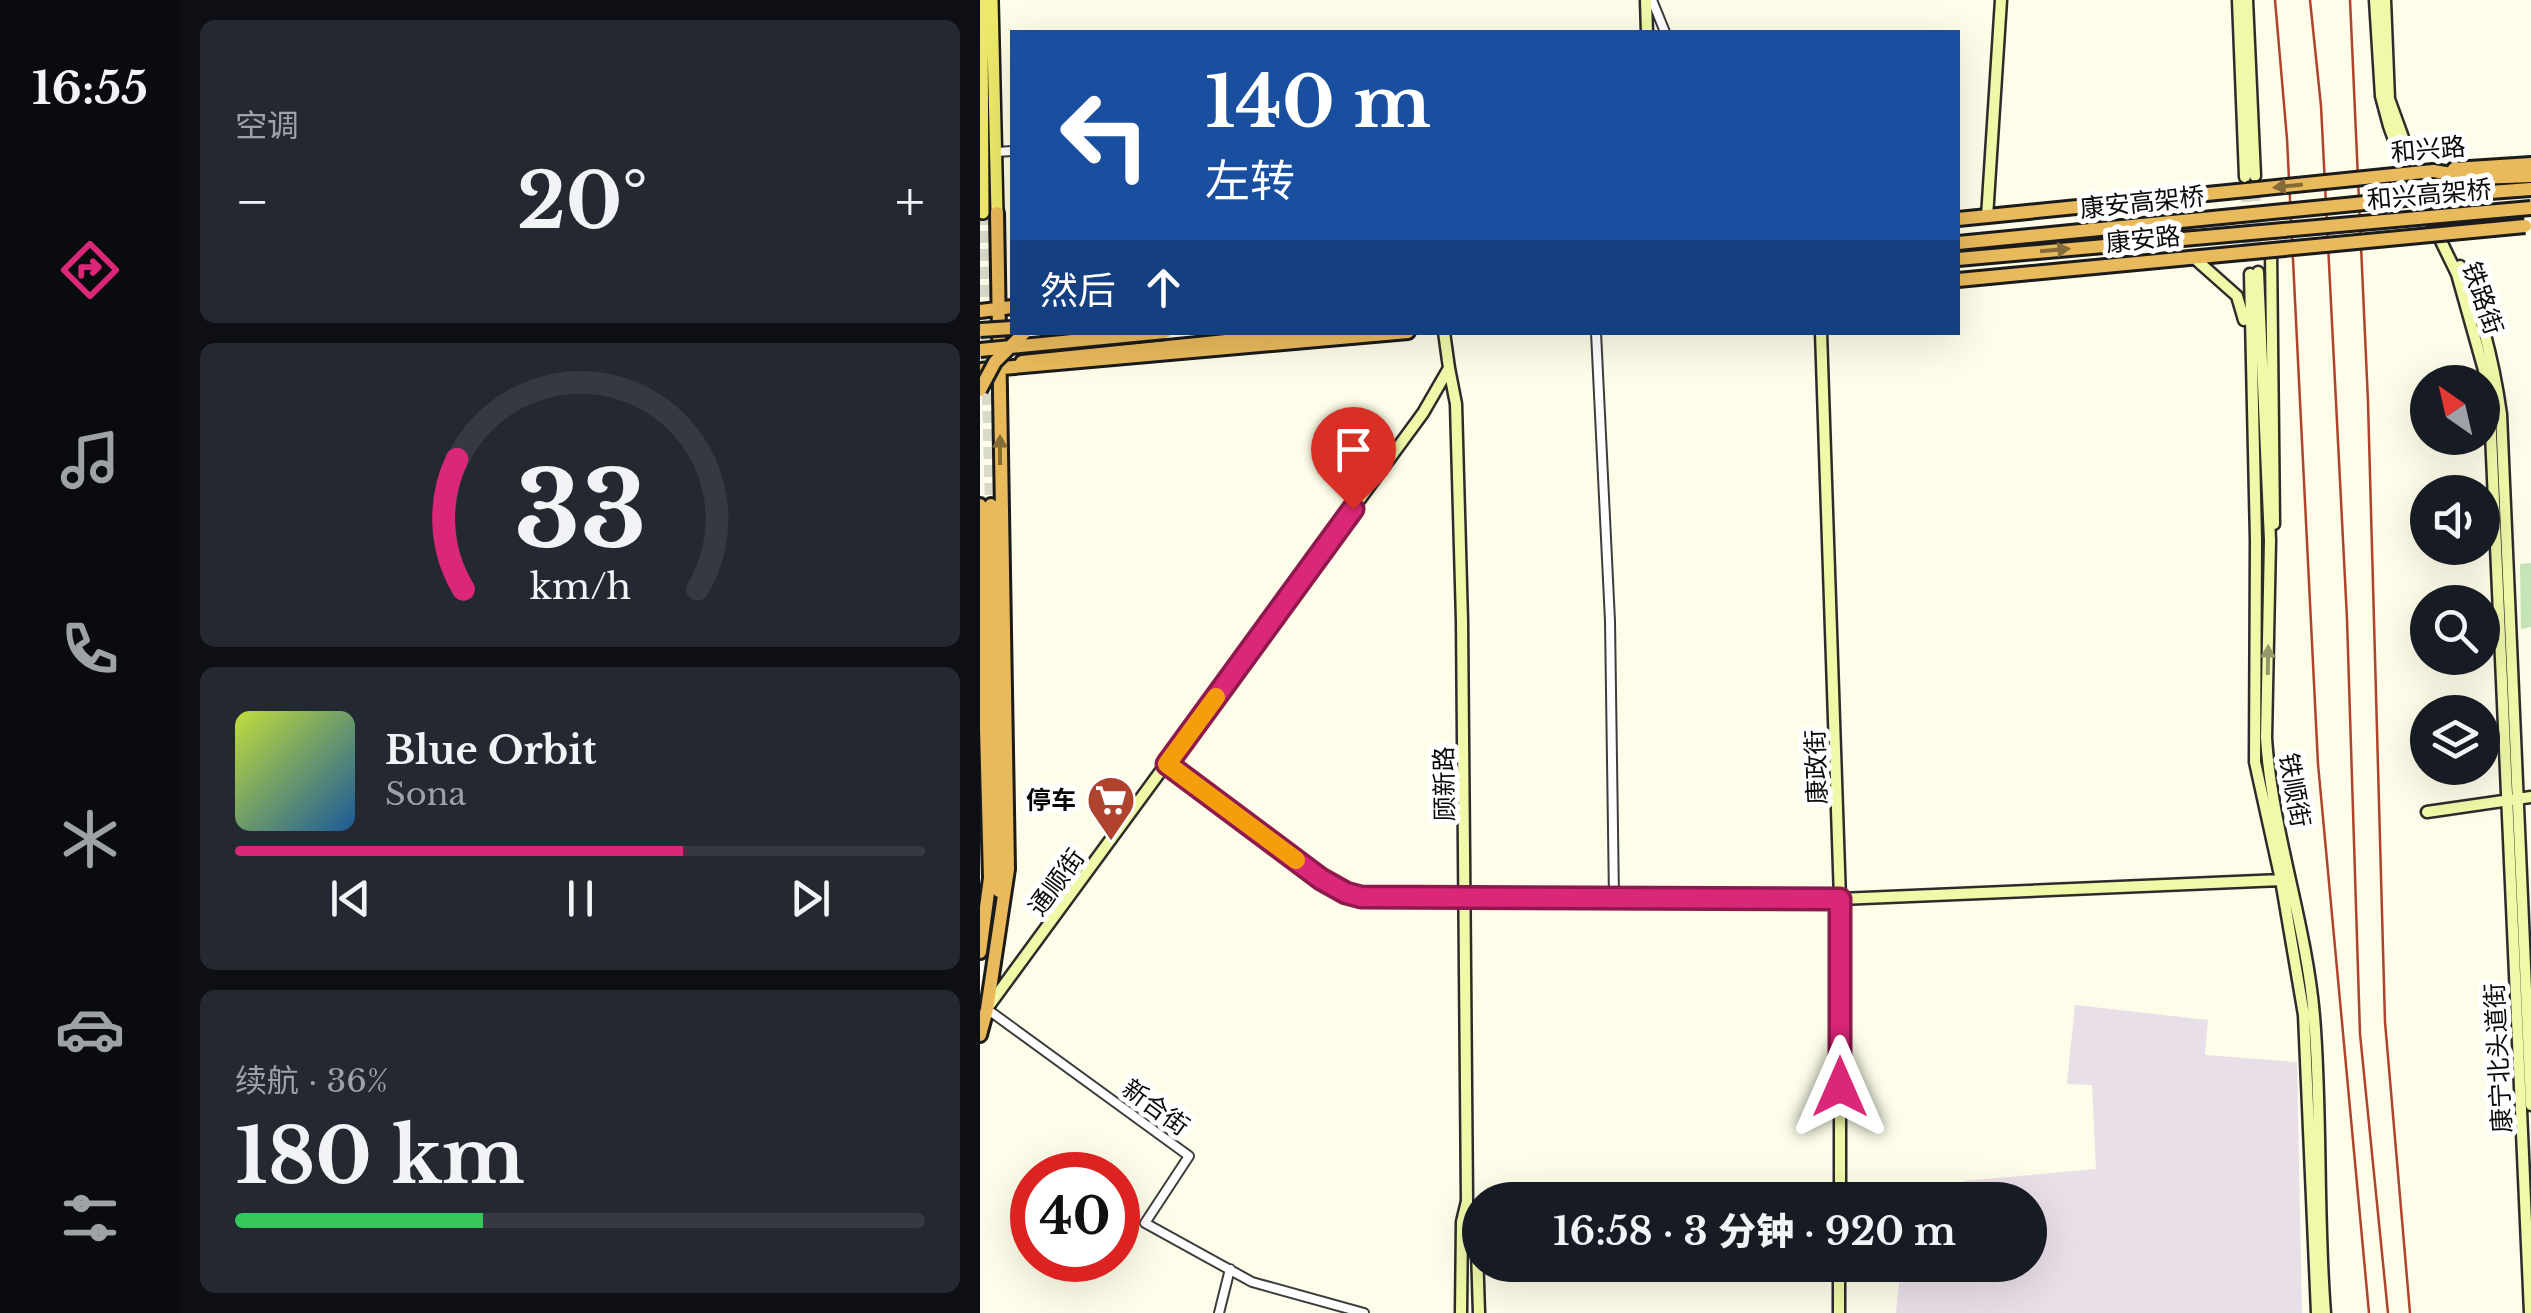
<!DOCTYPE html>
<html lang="zh">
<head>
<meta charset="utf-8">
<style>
	:root { --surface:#171b24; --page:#242831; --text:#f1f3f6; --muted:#9ea1a6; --line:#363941; --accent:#db2777 }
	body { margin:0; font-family:"Libre Baskerville","Noto Sans SC",serif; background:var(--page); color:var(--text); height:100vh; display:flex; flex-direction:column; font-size:38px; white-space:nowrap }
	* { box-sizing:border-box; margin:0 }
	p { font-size:32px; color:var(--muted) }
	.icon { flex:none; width:55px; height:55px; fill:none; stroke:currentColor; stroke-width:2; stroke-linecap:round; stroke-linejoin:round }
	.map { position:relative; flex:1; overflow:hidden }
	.side { display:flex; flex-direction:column; gap:20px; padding:20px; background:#0d0f14; width:800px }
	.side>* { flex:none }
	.hud { position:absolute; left:30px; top:30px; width:950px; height:305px; border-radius:0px; box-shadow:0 10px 40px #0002; background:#1a4fa0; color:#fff; overflow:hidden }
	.needle { width:65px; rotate:326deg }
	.controls { position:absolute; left:1430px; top:365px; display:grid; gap:20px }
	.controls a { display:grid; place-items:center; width:90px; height:90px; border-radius:50%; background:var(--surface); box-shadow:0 10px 40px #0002; font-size:50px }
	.speed { position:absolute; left:30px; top:1152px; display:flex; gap:20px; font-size:50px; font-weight:700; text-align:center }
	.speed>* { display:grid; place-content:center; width:130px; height:130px; border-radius:50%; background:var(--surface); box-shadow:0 10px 40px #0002; line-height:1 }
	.speed .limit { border:15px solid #d22; background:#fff; color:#111 }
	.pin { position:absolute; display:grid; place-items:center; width:85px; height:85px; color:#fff; margin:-102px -42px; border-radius:50% 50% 50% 0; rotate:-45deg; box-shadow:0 0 10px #0007 }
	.pin .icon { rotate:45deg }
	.me { position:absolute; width:110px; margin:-55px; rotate:0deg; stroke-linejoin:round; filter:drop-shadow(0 0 8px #0008) }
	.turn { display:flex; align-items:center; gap:35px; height:210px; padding:0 30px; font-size:45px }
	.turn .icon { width:130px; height:130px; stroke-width:2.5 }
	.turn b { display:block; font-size:70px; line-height:85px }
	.then { display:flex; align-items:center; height:95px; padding:0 30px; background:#0003; gap:20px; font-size:38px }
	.big { font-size:75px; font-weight:800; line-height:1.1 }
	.side .tile { flex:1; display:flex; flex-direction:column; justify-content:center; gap:15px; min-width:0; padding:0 35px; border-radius:15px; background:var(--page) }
	.side .dial { align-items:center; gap:0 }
	.dial svg { height:260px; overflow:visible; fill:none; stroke:var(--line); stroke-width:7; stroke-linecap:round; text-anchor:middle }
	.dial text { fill:var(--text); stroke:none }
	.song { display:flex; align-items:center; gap:30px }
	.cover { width:120px; height:120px; border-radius:15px; background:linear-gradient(135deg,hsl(70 70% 55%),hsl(210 70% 35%)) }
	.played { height:10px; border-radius:5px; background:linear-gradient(90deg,var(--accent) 65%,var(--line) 65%) }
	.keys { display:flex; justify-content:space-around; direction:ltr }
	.heat { display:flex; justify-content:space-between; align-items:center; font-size:55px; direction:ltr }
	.charge { height:15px; border-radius:8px; background:linear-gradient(90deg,#34c759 36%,var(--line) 0) }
	.trip { position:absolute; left:482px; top:1182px; width:585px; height:100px; border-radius:50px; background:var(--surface); box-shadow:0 10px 40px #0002; font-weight:800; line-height:100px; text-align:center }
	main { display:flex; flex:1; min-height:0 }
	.menu { display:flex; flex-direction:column; width:180px; justify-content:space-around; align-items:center; background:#090b0e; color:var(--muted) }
	.menu .icon { width:70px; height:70px }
	.menu .current { color:var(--accent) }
	.menu b { font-size:45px; color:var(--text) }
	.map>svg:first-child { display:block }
	.industrial { fill:#e9dfe8 }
	.green { fill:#c5e4b7 }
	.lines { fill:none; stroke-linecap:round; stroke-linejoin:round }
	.secondary-tunnel { stroke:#d9d9c8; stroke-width:10; stroke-dasharray:10 5; stroke-linecap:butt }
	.highway-tunnel { stroke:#d9d9c8; stroke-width:12; stroke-dasharray:12 6; stroke-linecap:butt }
	.street-casing { stroke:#3d3d3d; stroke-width:12 }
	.secondary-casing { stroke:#2c2c2c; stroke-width:15 }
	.primary-casing { stroke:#1b1b1b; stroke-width:16 }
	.highway-casing { stroke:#1b1b1b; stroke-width:18 }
	.street { stroke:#fff; stroke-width:8 }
	.secondary { stroke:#f1f9a9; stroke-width:10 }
	.primary { stroke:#eee969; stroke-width:11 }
	.highway { stroke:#e9ba5c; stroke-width:12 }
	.rail { stroke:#af432e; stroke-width:2.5 }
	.highway-bridge-casing { stroke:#1b1b1b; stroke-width:18; stroke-linecap:butt }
	.highway-bridge { stroke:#e9ba5c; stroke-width:12 }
	.oneway { fill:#856b37 }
	.oneway2 { fill:#959969 }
	.route-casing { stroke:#8e194d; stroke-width:25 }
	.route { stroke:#db2777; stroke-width:18 }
	.slow { stroke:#f59e0b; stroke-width:18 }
	.labels { text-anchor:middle; stroke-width:10; stroke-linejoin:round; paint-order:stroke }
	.street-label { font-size:25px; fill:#0a0a0a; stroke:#fff }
	.poi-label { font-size:25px; font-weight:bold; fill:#0a0a0a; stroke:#fff; text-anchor:end }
</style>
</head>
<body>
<main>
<nav class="menu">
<b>16:55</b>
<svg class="icon current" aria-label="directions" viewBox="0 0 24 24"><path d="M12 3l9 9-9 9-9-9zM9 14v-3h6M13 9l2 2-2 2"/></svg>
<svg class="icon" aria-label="music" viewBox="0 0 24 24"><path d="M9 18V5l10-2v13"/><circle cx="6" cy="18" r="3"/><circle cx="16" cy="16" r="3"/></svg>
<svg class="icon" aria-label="phone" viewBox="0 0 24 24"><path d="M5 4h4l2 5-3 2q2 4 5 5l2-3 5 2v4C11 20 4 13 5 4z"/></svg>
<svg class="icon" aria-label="climate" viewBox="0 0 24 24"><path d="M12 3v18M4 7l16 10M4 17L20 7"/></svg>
<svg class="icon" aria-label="car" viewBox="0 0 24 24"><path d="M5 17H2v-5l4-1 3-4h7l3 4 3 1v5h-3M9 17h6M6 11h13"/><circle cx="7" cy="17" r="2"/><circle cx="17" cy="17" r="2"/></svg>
<svg class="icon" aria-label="filters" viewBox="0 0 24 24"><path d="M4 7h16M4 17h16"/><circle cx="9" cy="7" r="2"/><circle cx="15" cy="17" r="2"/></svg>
</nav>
<section class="side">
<div class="tile"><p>空调</p>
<div class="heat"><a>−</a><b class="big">20°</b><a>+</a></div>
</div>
<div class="tile dial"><svg viewBox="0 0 100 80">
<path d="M14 69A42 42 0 1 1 86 69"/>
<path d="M14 69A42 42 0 0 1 12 29" stroke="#db2777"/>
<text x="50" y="56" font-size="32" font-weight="700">33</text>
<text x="50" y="72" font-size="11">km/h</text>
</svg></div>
<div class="tile">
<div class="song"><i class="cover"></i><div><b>Blue Orbit</b><p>Sona</p></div></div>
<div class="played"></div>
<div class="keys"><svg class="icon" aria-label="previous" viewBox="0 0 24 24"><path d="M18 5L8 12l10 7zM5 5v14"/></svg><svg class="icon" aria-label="pause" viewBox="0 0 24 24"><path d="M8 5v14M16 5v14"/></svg><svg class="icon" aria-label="next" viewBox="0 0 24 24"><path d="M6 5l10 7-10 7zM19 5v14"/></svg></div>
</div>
<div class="tile"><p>续航 · 36%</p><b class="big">180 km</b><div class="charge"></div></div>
</section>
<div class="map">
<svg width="1551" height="1313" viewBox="0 0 1551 1313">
	<rect width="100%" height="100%" fill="#fdfde9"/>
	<path class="industrial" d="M1095 1005 1228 1020 1225 1055 1317 1062 1322 1313H916L921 1265H1050V1200H981L984 1181 1116 1169 1112 1085 1087 1084Z"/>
	<path class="green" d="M1551 563V627L1541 629 1540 564Z"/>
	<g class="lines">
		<path class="secondary-tunnel" d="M1275 176 1278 272
			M1265 177 1270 274"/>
		<path class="highway-tunnel" d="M3 213 11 505"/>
		<g class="street-casing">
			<path id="street" d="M672 0 685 32
				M17 152 32 151
				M616 332 630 621 634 899
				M7 1009 209 1156 165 1223 272 1282 384 1313
				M239 1313 250 1269"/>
		</g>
		<g class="secondary-casing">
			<path id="secondary" d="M666 0 667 32
				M1258 0 1265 177
				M1267 0 1275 176
				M1395 0 1401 96 1409 126 1421 159 1477 274 1509 388 1550 1313
				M1405 0 1409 99 1438 179
				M1007 217 1021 0
				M1291 250 1294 524
				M1213 257 1257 296 1264 320
				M1480 266C1501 310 1514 365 1521 414L1551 1105
				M1278 272 1290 540 1286 738C1292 831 1326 922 1334 1016 1342 1114 1337 1214 1345 1313
				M1270 274 1276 540 1275 762 1301 880 1324 1015 1337 1313
				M841 332 860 899V1200
				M469 368 476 404 482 621 487 1201 482 1222 481 1313
				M187 764 341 879 366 893 381 897 860 899 1301 880
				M1447 812 1551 797
				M8 1007 443 413 469 368 464 332
				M487 1202 497 1250 499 1313
				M859 1313V1265"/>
		</g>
		<g class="primary-casing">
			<path id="primary" d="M2 0 3 213
				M12 0 17 213"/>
		</g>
		<g class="highway-casing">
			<path id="highway" d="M1474 169 1551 164
				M1453 171 1497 178 1551 176
				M1456 196 1551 189
				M978 219 1267 190
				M978 280 1262 253
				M0 311 32 307
				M42 362 333 332
				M0 370 428 332
				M11 505 19 891
				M0 952 10 878 0 505
				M0 1035 7 1009 28 869 17 213"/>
		</g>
		<use href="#street" class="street"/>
		<use href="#secondary" class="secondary"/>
		<use href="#primary" class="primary"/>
		<use href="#highway" class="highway"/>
		<path class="rail" d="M1295 0 1307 139 1338 764 1389 1313
			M1330 0 1341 106 1367 619 1380 1034 1408 1313
			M1370 0 1388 402 1405 1022 1430 1313"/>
		<g class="highway-bridge-casing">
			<path id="highway-bridge" d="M1267 190 1453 171
				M978 243 1456 196
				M1262 253 1545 226
				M978 259 1551 208
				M0 330 32 328
				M0 350 185 332
				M0 390 15 362 45 332"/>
		</g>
		<use href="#highway-bridge" class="highway-bridge"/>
	</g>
	<defs><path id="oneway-solid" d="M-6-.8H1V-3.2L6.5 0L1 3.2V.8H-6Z" transform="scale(2.5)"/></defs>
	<g class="oneway">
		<use href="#oneway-solid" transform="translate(1308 186) rotate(174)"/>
		<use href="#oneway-solid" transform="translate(1075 250) rotate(-5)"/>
		<use href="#oneway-solid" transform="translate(20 450) rotate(-90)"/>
	</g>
	<use class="oneway2" href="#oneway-solid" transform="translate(1288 660) rotate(-89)"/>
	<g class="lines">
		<g class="route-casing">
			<path id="route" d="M373 509 187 764 341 879 366 893 381 897 860 899V1087"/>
		</g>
		<use href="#route" class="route"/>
		<path class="slow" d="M236 697 187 764 316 860"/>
	</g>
	<defs>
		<g id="supermarket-pin" transform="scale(2.5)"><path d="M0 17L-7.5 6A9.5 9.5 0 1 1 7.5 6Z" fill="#af432e" stroke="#fff"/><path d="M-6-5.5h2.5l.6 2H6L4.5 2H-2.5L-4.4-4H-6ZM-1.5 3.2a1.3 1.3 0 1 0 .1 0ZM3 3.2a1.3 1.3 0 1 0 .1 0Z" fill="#fff"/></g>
	</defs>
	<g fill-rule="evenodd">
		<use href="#supermarket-pin" x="131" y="800"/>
	</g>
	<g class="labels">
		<g class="street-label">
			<text transform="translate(1448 149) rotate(-5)" y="9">和兴路</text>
			<text transform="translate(1449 194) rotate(-5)" y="9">和兴高架桥</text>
			<text transform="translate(1162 202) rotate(-6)" y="9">康安高架桥</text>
			<text transform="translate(1163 239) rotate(-6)" y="9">康安路</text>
			<text transform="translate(1503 298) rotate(71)" y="9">铁路街</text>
			<text transform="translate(836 767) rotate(-92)" y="9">康政街</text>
			<text transform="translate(464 784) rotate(-91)" y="9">顾新路</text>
			<text transform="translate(1315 790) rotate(80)" y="9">铁顺街</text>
			<text transform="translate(76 882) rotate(-54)" y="9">通顺街</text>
			<text transform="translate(1518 1058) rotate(-93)" y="9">康宁北头道街</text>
			<text transform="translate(176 1107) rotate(36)" y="9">新合街</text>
		</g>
		<g class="poi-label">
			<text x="96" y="809">停车</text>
		</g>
	</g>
</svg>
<div class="controls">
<a><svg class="needle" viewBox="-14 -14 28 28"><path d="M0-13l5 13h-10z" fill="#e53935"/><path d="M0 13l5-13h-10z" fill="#9ea1a6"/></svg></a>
<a><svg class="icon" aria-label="sound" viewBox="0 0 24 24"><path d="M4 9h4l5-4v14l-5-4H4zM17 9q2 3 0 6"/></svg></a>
<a><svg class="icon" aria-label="search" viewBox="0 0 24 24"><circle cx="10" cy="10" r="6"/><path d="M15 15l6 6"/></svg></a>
<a><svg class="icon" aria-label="layers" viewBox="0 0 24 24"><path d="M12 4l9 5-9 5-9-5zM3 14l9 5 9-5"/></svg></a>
</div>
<div class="speed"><div class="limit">40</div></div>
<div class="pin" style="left:373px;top:509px;background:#d93025"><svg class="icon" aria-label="arrive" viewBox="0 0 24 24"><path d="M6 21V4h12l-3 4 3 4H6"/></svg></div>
<svg class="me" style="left:860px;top:1087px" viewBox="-20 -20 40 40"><path d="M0-17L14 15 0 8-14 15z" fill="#db2777" stroke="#fff" stroke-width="4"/></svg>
<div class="trip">16:58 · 3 分钟 · 920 m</div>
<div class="hud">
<div class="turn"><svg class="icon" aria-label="left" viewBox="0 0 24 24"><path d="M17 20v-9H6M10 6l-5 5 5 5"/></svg><div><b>140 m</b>左转</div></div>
<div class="then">然后<svg class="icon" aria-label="ahead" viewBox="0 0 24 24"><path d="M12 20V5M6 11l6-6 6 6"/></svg></div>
</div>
</div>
</main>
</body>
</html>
